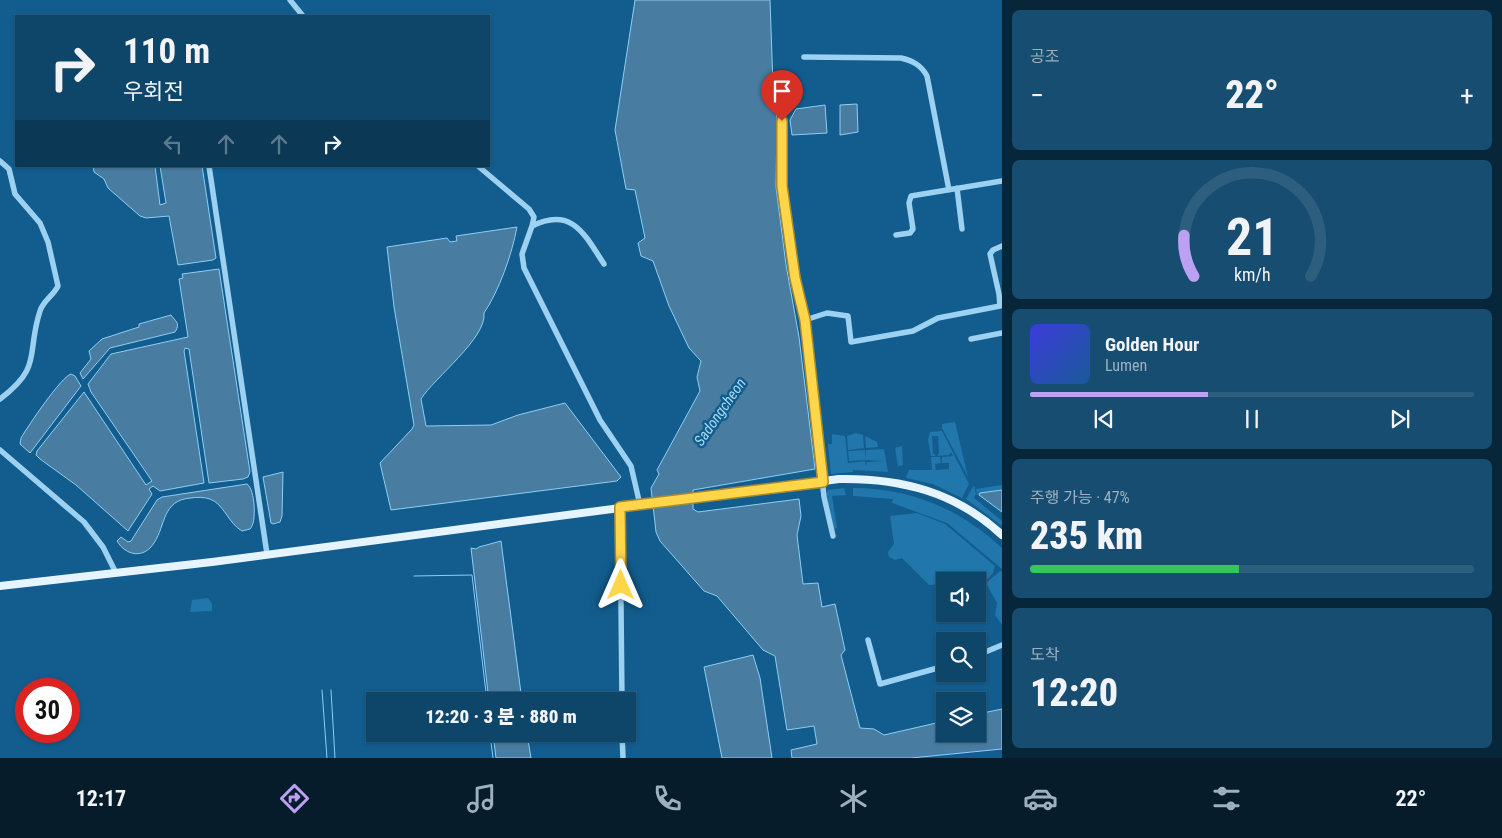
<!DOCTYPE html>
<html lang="ko">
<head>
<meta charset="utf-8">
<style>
	:root { --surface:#0e466a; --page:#174d70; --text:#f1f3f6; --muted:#9bb1c1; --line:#2e5e7e; --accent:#bca0f2 }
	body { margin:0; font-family:"Roboto Condensed","Noto Sans KR",sans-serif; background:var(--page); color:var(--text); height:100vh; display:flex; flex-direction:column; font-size:19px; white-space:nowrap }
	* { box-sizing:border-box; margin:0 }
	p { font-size:16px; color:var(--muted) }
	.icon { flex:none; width:28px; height:28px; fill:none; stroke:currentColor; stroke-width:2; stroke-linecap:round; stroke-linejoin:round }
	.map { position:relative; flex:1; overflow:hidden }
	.details { display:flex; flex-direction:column; gap:10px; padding:10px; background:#08263a; width:500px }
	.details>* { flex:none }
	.banner { position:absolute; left:15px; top:15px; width:475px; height:152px; border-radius:0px; box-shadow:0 1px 4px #0004,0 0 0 1px var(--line); background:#0e466a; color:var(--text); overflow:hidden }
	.controls { position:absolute; left:936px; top:572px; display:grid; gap:10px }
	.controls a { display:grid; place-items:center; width:50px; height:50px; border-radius:0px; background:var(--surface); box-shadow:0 1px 4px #0004,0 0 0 1px var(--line); font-size:25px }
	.speed { position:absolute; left:15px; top:678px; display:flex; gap:10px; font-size:25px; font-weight:700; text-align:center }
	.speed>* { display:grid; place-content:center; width:65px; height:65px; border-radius:50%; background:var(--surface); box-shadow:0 1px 4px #0004,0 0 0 1px var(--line); line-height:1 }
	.speed .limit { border:8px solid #d22; background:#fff; color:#111 }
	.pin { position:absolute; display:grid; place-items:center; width:42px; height:42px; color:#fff; margin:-51px -21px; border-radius:50% 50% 50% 0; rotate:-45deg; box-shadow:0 0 5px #0007 }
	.pin .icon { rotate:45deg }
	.me { position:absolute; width:55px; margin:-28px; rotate:0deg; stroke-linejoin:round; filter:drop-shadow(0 0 4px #0008) }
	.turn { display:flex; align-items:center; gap:18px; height:105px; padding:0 25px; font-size:22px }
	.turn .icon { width:65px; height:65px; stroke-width:2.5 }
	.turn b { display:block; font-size:35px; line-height:42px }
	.lanes { display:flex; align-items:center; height:48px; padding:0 25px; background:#0003; justify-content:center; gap:25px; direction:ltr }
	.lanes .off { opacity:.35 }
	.big { font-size:38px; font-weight:800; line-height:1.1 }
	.details .tile { flex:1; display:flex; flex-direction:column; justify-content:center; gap:8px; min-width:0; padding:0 18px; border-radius:8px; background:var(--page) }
	.details .dial { align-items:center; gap:0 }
	.dial svg { height:130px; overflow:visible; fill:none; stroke:var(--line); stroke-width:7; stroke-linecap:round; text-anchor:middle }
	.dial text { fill:var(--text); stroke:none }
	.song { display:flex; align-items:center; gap:15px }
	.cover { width:60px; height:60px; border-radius:8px; background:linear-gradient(135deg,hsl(240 70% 55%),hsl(210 70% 35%)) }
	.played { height:5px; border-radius:2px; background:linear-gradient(90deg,var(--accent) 40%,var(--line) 40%) }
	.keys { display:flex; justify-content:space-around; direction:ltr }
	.heat { display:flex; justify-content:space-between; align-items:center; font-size:28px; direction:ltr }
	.charge { height:8px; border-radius:4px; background:linear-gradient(90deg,#34c759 47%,var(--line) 0) }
	.trip { position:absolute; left:366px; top:692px; width:270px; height:50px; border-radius:0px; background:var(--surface); box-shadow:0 1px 4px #0004,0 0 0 1px var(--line); font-weight:800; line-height:50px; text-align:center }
	.dock { display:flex; height:80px; justify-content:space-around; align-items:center; background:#061c2a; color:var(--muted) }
	.dock .icon { width:35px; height:35px }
	.dock .selected { color:var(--accent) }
	.dock b { font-size:22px; color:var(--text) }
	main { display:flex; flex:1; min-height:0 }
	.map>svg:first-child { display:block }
	.green { fill:#2176ab }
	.water { fill:#487da1; stroke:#8dcef5 }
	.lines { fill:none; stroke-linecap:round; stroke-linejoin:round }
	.stream { stroke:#8dcef5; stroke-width:1 }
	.minor { stroke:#9cd1f1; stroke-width:5.5 }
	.major { stroke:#e6f4ff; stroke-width:8 }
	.route-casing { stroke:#a68a30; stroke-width:12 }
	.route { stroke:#ffd54a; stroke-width:9 }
	.labels { text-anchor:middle; stroke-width:5; stroke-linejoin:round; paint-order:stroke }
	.water-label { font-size:15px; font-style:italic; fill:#a8daf8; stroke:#125d8e }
</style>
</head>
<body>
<main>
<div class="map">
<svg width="1002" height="758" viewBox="0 0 1002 758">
	<rect width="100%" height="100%" fill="#125d8e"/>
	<path class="green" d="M955 422 968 477 942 428V424Z
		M942 431 969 484 962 498 933 484 906 478 909 470H932L931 457H940L941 463 935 464 936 470 949 469V463H942V457L953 456 951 452 949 455 937 456 939 453 938 436H932L933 453 936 456H931L928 440 930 432Z
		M856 433 863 435 864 448 848 450 847 436Z
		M832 434 845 436 848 463 865 461 866 466 867 462 883 461 866 460V450L884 449 888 472 853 470V472L831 474 828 444H832Z
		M865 436 877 442 878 447 866 448Z
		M902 446 903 465 898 466 895 448Z
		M865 450 866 460 849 461 848 451Z
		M974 485 976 494 974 498 1002 521V526L966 499Z
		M1002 485V489L977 495 976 489Z
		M844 488 846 495 832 496 837 528 834 529 826 494 828 490Z
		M853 488C911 488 960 509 1002 548V569L947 523 892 503 893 499 853 496Z
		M917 513 945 524 995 566 993 573 985 582 962 579 945 581V584L929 585 902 558 895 560 889 557 888 552 894 544 890 516Z
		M1000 571 1002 572V625L995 615 997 603 986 583Z
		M208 598 212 604V611L190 612 192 600Z"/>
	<path class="water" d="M635 0H770L773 85 777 119 776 187 786 265 799 337 815 469 693 490V509L698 512 799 499 801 516 797 535 803 584 818 583 822 607 835 604 845 650 841 655 860 728 874 729 884 735 945 721V734H978V714L1002 709V749L911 758H792L791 750 817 744 814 726 787 730 775 656 763 650 717 596 704 591 660 541 656 532 651 488 659 474 657 470 700 391 697 377 701 361 689 348 669 306 653 261 641 256 638 243 645 238 635 190 626 189 615 130Z
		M857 104 858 132 840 135V105Z
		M825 105 827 133 792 135 790 120 796 109Z
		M93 166H155L160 205 166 203 160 166H202L216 258 213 260 178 265 169 216 146 218 140 216 108 188 104 179 94 172Z
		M517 227C512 254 499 291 484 313 487 338 434 378 421 399L426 426 491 425 518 415 565 403 621 477 617 481 391 510 380 463 412 429 414 425 394 307 387 247 447 238 450 242 457 241 456 236Z
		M219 269 250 472 248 477 243 479 209 483 189 349 185 348 184 351 204 483 160 491 153 486 149 489 152 494 128 531 76 485 40 459 36 455 37 451 84 392 146 485 152 481 91 392 88 384 111 354 188 337 179 279 183 278 182 274Z
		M171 315C175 321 181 323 175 332L110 348 83 379 80 373 91 359 89 351 102 339 139 327V324Z
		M71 374 75 376 81 386 30 453 20 444 21 438C28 426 61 377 71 374Z
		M283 472 282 516 280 522 273 524 271 523 263 477Z
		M247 484C255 489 257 523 250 529L242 531C228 523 224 504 210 499 204 497 196 497 191 498 162 500 166 525 154 543 144 559 126 556 117 541L121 537 128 542 131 541 157 500 162 497Z
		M1002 490V512L979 495 980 493Z
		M501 541 522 701H489L471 548 476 549 479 547Z
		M753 655 760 678 772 758H722L704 667Z
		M493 734H527L531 758H496Z"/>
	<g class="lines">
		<path class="stream" d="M414 576 472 575 487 701
			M322 690 327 758
			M331 690 335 758
			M490 734 493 758"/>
		<path class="minor" d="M290 0 303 16
			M804 57 901 58C913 61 921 65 927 76L949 190
			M782 121 783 186 795 278 805 320 824 497 833 536
			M0 161 9 169 15 194 40 223 48 242 58 286C53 296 43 301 40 311 26 354 43 367 0 399
			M209 166 267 554
			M478 166 529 209 534 217 532 226
			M957 188 962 229
			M896 235 910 233 913 229 909 203 911 196 1002 181
			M604 264C585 235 572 206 532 226L522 254 524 268 600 420 631 466 640 505
			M805 320 827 313 848 316 851 342 913 331 938 318 1000 306 999 294 990 254 993 250 1002 246
			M971 339 1002 333
			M0 450 84 522 103 547 116 573
			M620 507 622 701
			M868 640 880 684 945 666
			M978 655 1002 645
			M622 734 623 758"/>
		<path class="major" d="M0 586 212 562 839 479C901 478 956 492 1002 535"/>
	</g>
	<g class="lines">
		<g class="route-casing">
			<path id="route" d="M621 585 620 507 823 482 805 320 795 278 782 186V121"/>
		</g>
		<use href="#route" class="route"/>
	</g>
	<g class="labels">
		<g class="water-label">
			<text transform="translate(720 412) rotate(-55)" y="5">Sadongcheon</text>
		</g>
	</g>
</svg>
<div class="controls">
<a><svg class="icon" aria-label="sound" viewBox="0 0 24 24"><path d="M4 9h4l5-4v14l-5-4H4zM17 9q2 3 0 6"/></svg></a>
<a><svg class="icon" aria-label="search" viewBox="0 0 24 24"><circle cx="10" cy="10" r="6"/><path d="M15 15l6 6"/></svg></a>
<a><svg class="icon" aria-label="layers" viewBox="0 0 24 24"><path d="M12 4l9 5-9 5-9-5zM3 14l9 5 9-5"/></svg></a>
</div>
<div class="speed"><div class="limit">30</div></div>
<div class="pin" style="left:782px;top:121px;background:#d93025"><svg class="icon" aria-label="arrive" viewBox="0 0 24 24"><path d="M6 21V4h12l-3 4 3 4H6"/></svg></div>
<svg class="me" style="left:621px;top:585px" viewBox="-20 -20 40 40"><path d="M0-17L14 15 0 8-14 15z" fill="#ffd54a" stroke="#fff" stroke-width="4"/></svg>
<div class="trip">12:20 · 3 분 · 880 m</div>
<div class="banner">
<div class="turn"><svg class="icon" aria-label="right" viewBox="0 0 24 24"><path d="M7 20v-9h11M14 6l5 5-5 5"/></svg><div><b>110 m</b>우회전</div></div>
<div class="lanes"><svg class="icon off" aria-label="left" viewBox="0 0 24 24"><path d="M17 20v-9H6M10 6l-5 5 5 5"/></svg><svg class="icon off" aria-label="ahead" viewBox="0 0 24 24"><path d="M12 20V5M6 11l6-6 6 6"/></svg><svg class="icon off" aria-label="ahead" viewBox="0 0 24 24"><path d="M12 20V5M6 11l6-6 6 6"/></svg><svg class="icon" aria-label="right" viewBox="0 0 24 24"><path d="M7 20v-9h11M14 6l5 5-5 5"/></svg></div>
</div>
</div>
<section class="details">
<div class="tile"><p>공조</p>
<div class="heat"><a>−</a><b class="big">22°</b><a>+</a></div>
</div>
<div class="tile dial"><svg viewBox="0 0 100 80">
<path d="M14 69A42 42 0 1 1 86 69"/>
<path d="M14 69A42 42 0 0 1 8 44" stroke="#bca0f2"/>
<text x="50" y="56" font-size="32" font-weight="700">21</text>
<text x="50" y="72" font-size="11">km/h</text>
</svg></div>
<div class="tile">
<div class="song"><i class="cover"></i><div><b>Golden Hour</b><p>Lumen</p></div></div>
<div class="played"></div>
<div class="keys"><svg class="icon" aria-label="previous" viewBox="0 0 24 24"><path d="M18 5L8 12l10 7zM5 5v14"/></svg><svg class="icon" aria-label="pause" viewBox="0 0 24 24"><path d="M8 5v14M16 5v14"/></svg><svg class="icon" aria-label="next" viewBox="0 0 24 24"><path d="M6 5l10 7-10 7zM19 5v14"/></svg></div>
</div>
<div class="tile"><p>주행 가능 · 47%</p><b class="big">235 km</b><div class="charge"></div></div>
<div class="tile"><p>도착</p><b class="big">12:20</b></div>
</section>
</main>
<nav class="dock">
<b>12:17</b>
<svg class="icon selected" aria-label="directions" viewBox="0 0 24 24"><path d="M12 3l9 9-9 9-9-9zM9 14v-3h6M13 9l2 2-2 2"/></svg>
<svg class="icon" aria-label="music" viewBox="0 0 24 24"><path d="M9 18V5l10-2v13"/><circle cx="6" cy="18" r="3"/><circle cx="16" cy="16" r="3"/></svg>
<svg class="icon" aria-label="phone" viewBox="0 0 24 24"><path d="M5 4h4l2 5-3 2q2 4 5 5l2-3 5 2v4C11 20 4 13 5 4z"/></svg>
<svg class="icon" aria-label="climate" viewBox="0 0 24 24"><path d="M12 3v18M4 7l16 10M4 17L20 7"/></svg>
<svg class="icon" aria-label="car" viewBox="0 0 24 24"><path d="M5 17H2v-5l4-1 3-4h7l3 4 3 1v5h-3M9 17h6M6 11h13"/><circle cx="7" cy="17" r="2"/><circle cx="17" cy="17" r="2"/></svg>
<svg class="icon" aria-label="filters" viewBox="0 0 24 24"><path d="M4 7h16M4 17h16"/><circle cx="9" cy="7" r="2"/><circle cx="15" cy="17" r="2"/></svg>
<b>22°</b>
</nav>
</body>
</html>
